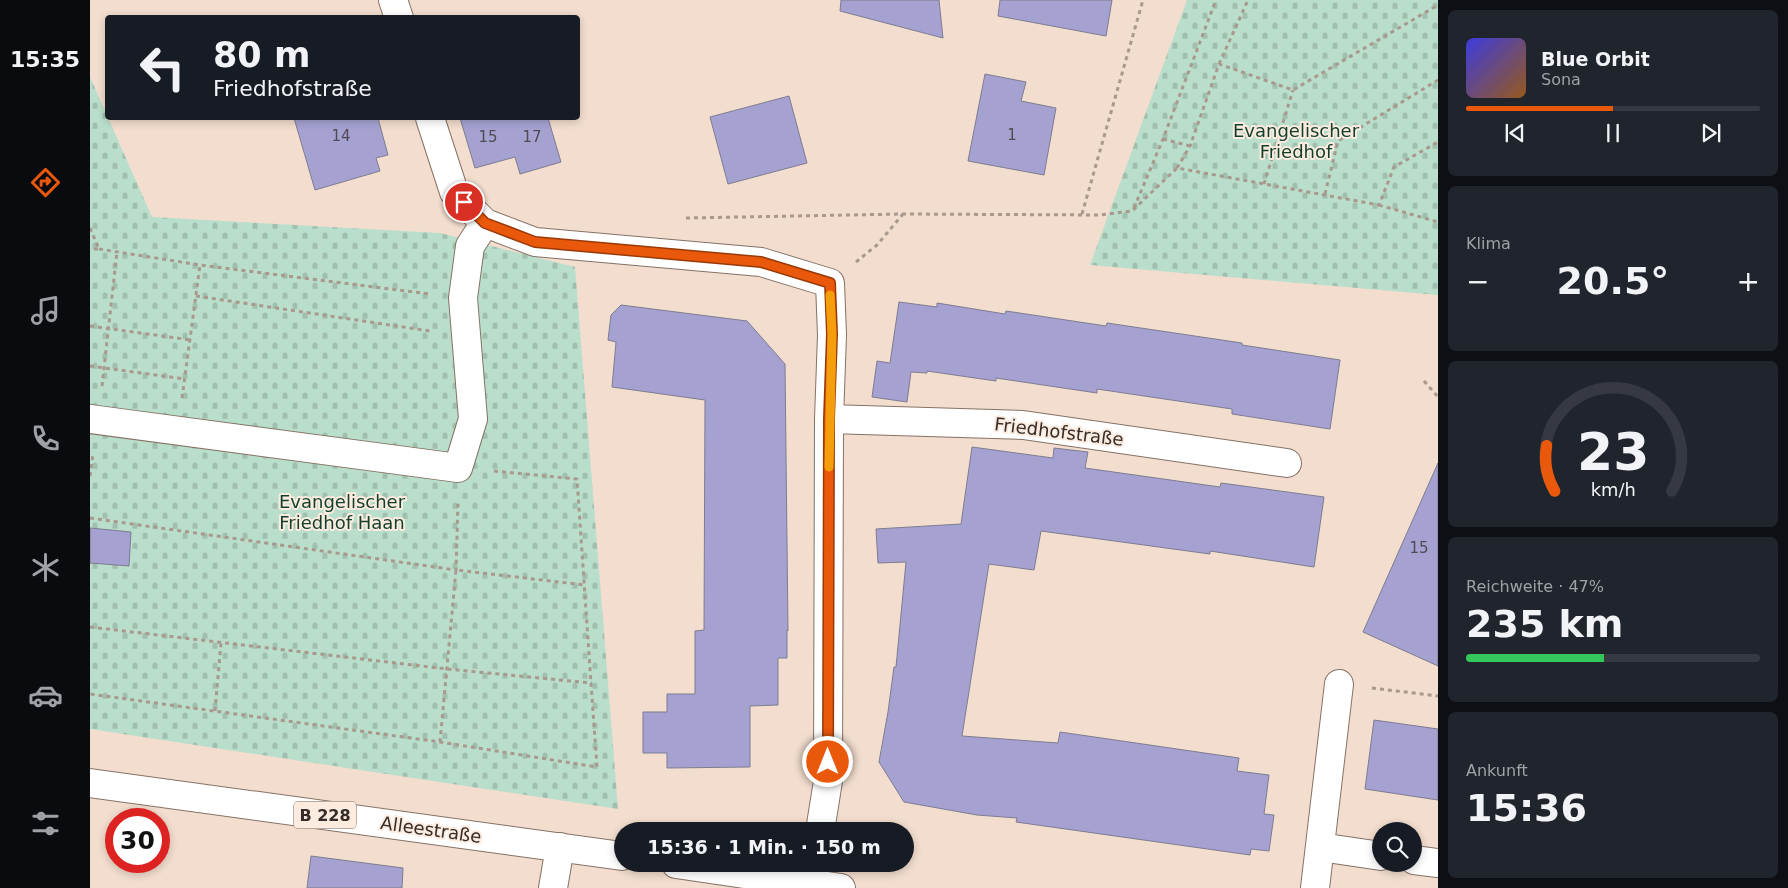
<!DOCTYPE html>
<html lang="de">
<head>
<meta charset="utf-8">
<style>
	:root { --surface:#171b24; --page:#20242c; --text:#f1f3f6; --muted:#9ea1a6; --line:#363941; --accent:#ea580c }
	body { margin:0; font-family:"DejaVu Sans",sans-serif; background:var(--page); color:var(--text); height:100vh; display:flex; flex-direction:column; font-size:19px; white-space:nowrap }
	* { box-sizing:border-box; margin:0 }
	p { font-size:16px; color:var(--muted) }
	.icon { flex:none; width:28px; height:28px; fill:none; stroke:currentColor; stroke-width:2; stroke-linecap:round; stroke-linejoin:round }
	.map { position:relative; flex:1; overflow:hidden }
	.panel { display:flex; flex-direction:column; gap:10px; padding:10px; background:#0d0f14; width:350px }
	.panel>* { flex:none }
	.guide { position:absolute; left:15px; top:15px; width:475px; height:105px; border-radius:5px; box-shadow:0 2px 8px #0003; background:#171b24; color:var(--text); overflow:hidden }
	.tools { position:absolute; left:1282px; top:822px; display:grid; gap:10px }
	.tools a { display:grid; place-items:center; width:50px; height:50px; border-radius:50%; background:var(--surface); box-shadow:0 2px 8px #0003; font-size:25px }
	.speed { position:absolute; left:15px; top:808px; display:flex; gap:10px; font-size:25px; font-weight:700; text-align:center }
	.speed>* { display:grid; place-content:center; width:65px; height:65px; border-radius:50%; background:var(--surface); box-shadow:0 2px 8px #0003; line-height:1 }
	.speed .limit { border:8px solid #d22; background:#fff; color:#111 }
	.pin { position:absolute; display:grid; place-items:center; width:42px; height:42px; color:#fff; margin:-21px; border:2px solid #fff; border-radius:50%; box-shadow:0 1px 5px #0007 }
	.me { position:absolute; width:55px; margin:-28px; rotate:0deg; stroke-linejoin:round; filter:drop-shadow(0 0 4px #0008) }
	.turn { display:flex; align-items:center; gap:18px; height:105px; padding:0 25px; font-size:22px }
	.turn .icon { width:65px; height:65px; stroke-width:2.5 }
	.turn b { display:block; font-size:35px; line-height:42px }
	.big { font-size:38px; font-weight:700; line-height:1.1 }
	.panel .card { flex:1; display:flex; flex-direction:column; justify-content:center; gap:8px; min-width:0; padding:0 18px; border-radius:8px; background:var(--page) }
	.panel .dial { align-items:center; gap:0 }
	.dial svg { height:130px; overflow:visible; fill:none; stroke:var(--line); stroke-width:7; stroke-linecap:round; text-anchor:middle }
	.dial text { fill:var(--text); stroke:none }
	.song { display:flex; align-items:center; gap:15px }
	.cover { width:60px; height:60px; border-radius:8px; background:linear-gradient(135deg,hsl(240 70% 55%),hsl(30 70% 35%)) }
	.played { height:5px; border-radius:2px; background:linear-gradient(90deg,var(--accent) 50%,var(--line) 50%) }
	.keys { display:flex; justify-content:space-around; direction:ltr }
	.heat { display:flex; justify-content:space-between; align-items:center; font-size:28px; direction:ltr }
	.charge { height:8px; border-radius:4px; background:linear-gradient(90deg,#34c759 47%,var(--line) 0) }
	.trip { position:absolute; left:524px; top:822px; width:300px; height:50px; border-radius:25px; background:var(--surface); box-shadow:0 2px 8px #0003; font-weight:700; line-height:50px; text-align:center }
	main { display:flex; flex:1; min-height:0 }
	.dock { display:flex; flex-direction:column; width:90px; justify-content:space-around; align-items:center; background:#090b0e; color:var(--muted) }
	.dock .icon { width:35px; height:35px }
	.dock .active { color:var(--accent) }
	.dock b { font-size:22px; color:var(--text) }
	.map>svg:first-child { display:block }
	.cemetery { fill:url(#cemetery-stones) }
	.building { fill:#a5a2d2; stroke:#7d7c90 }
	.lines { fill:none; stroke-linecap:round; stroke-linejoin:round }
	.minor-casing { stroke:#857265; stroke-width:30 }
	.major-casing { stroke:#857265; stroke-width:30 }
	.path { stroke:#a8988d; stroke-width:3; stroke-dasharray:4 4; stroke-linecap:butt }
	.minor { stroke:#fff; stroke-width:28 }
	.major { stroke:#fff; stroke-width:28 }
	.route-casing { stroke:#983908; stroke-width:12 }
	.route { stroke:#ea580c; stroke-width:9 }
	.slow { stroke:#f59e0b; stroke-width:9 }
	.labels { text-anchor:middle; stroke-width:4; stroke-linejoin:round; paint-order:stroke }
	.number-label { font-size:15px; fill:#524a52 }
	.shield { fill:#fcebdf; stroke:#71665f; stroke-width:1 }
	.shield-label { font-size:16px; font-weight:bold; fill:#362d28 }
	.park-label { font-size:18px; fill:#113f2c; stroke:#fcebdf }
	.street-label { font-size:18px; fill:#362d28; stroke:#fcebdf }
</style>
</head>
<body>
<main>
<nav class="dock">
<b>15:35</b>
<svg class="icon active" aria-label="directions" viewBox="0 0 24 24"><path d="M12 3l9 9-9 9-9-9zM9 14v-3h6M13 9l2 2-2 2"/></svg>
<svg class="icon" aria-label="music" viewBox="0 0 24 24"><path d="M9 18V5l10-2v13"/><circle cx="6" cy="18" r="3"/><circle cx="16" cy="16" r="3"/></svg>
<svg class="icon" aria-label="phone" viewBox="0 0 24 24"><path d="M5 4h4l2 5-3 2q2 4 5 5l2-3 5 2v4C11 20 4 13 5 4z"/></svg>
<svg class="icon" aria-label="climate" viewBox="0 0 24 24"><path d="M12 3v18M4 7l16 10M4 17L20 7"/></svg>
<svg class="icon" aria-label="car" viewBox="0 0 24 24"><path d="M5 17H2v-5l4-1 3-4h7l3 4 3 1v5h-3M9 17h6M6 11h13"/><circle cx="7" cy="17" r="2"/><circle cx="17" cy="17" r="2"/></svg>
<svg class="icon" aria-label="filters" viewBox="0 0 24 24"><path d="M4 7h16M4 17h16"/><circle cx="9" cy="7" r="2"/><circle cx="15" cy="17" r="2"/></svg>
</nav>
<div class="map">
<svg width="1348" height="888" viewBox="0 0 1348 888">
	<defs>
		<pattern id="cemetery-stones" width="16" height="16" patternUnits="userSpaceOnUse" patternTransform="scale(1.25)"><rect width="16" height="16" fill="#badecc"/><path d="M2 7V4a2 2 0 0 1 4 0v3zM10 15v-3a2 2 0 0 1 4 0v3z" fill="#a0bfaf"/></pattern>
	</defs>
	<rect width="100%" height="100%" fill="#f2ddce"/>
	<path class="cemetery" d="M1097 0H1348V295L1000 265Z
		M0 77 62 217 350 233 485 267 528 809 0 729Z"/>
	<path class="building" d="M751 0H849L853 38 750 11Z
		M910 0H1022L1016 36 908 16Z
		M895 74 936 82 931 101 966 108 954 175 878 161Z
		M699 96 717 163 638 184 620 117Z
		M204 118H288L298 155 286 158 290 171 225 190Z
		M370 118H458L471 162 430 174 425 157 385 168Z
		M809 302 847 307V303L915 314 916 311 1016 326 1017 323 1152 343V345L1250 360 1240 429 1142 414V409L1007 389V393L906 378V381L837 371V373L821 372 817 402 782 397 787 361 800 363Z
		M531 305 657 321 695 364 698 631 697 630V658H688V705L660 706V767L577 768V753H553V712H577V694H605V631L614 630 615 400 522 387 526 342 518 340 521 315Z
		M882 447 963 458 964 448 998 452 995 468 1130 487 1131 483 1234 497 1224 567 1120 551V554L951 531 944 570 899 564 872 736 968 743 970 732 1149 758 1147 771 1179 775 1174 814 1184 815 1179 851 1161 849 1160 855 926 822 927 818 887 815 814 802 789 762 798 712 804 667H806L816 562 788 563 786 529 871 524Z
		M1348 463V666L1273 632Z
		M0 528 41 532 39 566 0 563Z
		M1284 720 1348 729V800L1275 789Z
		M221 856 313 868 312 888H217Z"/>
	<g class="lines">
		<g class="minor-casing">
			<path id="minor" d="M303 0 309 18
				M340 118 364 192 395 223 445 242 671 262 740 283 742 335 739 419 738 781 730 831
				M0 419 368 468 383 419 373 298 380 246 395 223
				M739 419 933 425 1197 463
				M1230 847 1291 856
				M1324 860 1348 863
				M721 883 724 864
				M463 888 470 847
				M1225 888 1249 684"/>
		</g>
		<g class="major-casing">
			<path id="major" d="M0 783 532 856
				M586 864 751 888"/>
		</g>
		<path class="path" d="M1129 64 1158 0
			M1073 139 1100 146
			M1087 168 1100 146 1129 64 1203 90 1348 5
			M1174 184 1203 90
			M1235 194 1248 141 1348 80
			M1289 205 1348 222
			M1044 208 1073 139 1126 0
			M992 214 1053 0
			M596 218 813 214 1010 215 1042 211 1087 168 1289 205 1304 167 1348 142
			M0 228 9 249H0
			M9 249 110 265 340 294
			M766 262 787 245 813 214
			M106 296 340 331
			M0 326 101 340
			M0 366 95 379
			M1334 381 1348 397
			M12 386 27 252
			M92 398 110 265
			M404 471 487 479 501 683
			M0 476 3 454
			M0 518 366 570 368 501
			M0 627 357 669 501 683 507 767 350 742 0 694
			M1282 688 1348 696
			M125 711 131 643
			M350 742 366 570 495 585"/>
		<use href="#minor" class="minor"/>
		<use href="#major" class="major"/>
	</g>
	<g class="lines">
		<g class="route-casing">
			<path id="route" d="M374 202 395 223 445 242 671 262 740 283 742 334 739 419 738 762"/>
		</g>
		<use href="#route" class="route"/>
		<path class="slow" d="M739 467 742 334 740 295"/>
	</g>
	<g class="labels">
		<g class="number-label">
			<text x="922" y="140">1</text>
			<text x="251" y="141">14</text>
			<text x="398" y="142">15</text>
			<text x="442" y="142">17</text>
			<text x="1329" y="553">15</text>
		</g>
		<rect class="shield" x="204" y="801.5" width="62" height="27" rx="4"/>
		<g class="shield-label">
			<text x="235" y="821">B 228</text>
		</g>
		<g class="park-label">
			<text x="1206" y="137">Evangelischer<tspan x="1206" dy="21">Friedhof</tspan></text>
			<text x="252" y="508">Evangelischer<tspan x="252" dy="21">Friedhof Haan</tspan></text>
		</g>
		<g class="street-label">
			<text transform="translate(969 432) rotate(7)" y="6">Friedhofstraße</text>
			<text transform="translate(341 830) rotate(8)" y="6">Alleestraße</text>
		</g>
	</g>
</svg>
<div class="tools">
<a><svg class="icon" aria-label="search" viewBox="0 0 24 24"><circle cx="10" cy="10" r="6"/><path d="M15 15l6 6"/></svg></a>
</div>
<div class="speed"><div class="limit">30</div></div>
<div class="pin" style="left:374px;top:202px;background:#d93025"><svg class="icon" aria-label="arrive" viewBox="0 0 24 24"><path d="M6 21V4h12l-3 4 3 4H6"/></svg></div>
<svg class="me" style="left:738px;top:762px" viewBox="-20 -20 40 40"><circle r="17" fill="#ea580c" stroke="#fff" stroke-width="3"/><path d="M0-11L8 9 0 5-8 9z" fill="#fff"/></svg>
<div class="trip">15:36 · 1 Min. · 150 m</div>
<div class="guide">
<div class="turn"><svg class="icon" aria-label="left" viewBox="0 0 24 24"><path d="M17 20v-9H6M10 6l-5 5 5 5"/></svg><div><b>80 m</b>Friedhofstraße</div></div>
</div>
</div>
<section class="panel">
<div class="card">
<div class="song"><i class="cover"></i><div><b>Blue Orbit</b><p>Sona</p></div></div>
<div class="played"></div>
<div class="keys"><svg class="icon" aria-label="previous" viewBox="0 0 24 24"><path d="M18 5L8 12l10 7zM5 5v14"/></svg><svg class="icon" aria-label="pause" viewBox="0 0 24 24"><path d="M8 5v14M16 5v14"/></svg><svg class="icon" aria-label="next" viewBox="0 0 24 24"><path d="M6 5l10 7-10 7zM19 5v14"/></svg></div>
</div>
<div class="card"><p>Klima</p>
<div class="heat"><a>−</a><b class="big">20.5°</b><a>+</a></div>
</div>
<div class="card dial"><svg viewBox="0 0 100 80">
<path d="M14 69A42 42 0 1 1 86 69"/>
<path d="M14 69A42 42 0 0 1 9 41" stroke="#ea580c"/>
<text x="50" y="56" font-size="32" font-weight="700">23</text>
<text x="50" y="72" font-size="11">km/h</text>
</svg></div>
<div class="card"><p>Reichweite · 47%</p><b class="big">235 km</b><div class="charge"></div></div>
<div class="card"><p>Ankunft</p><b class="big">15:36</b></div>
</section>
</main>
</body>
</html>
